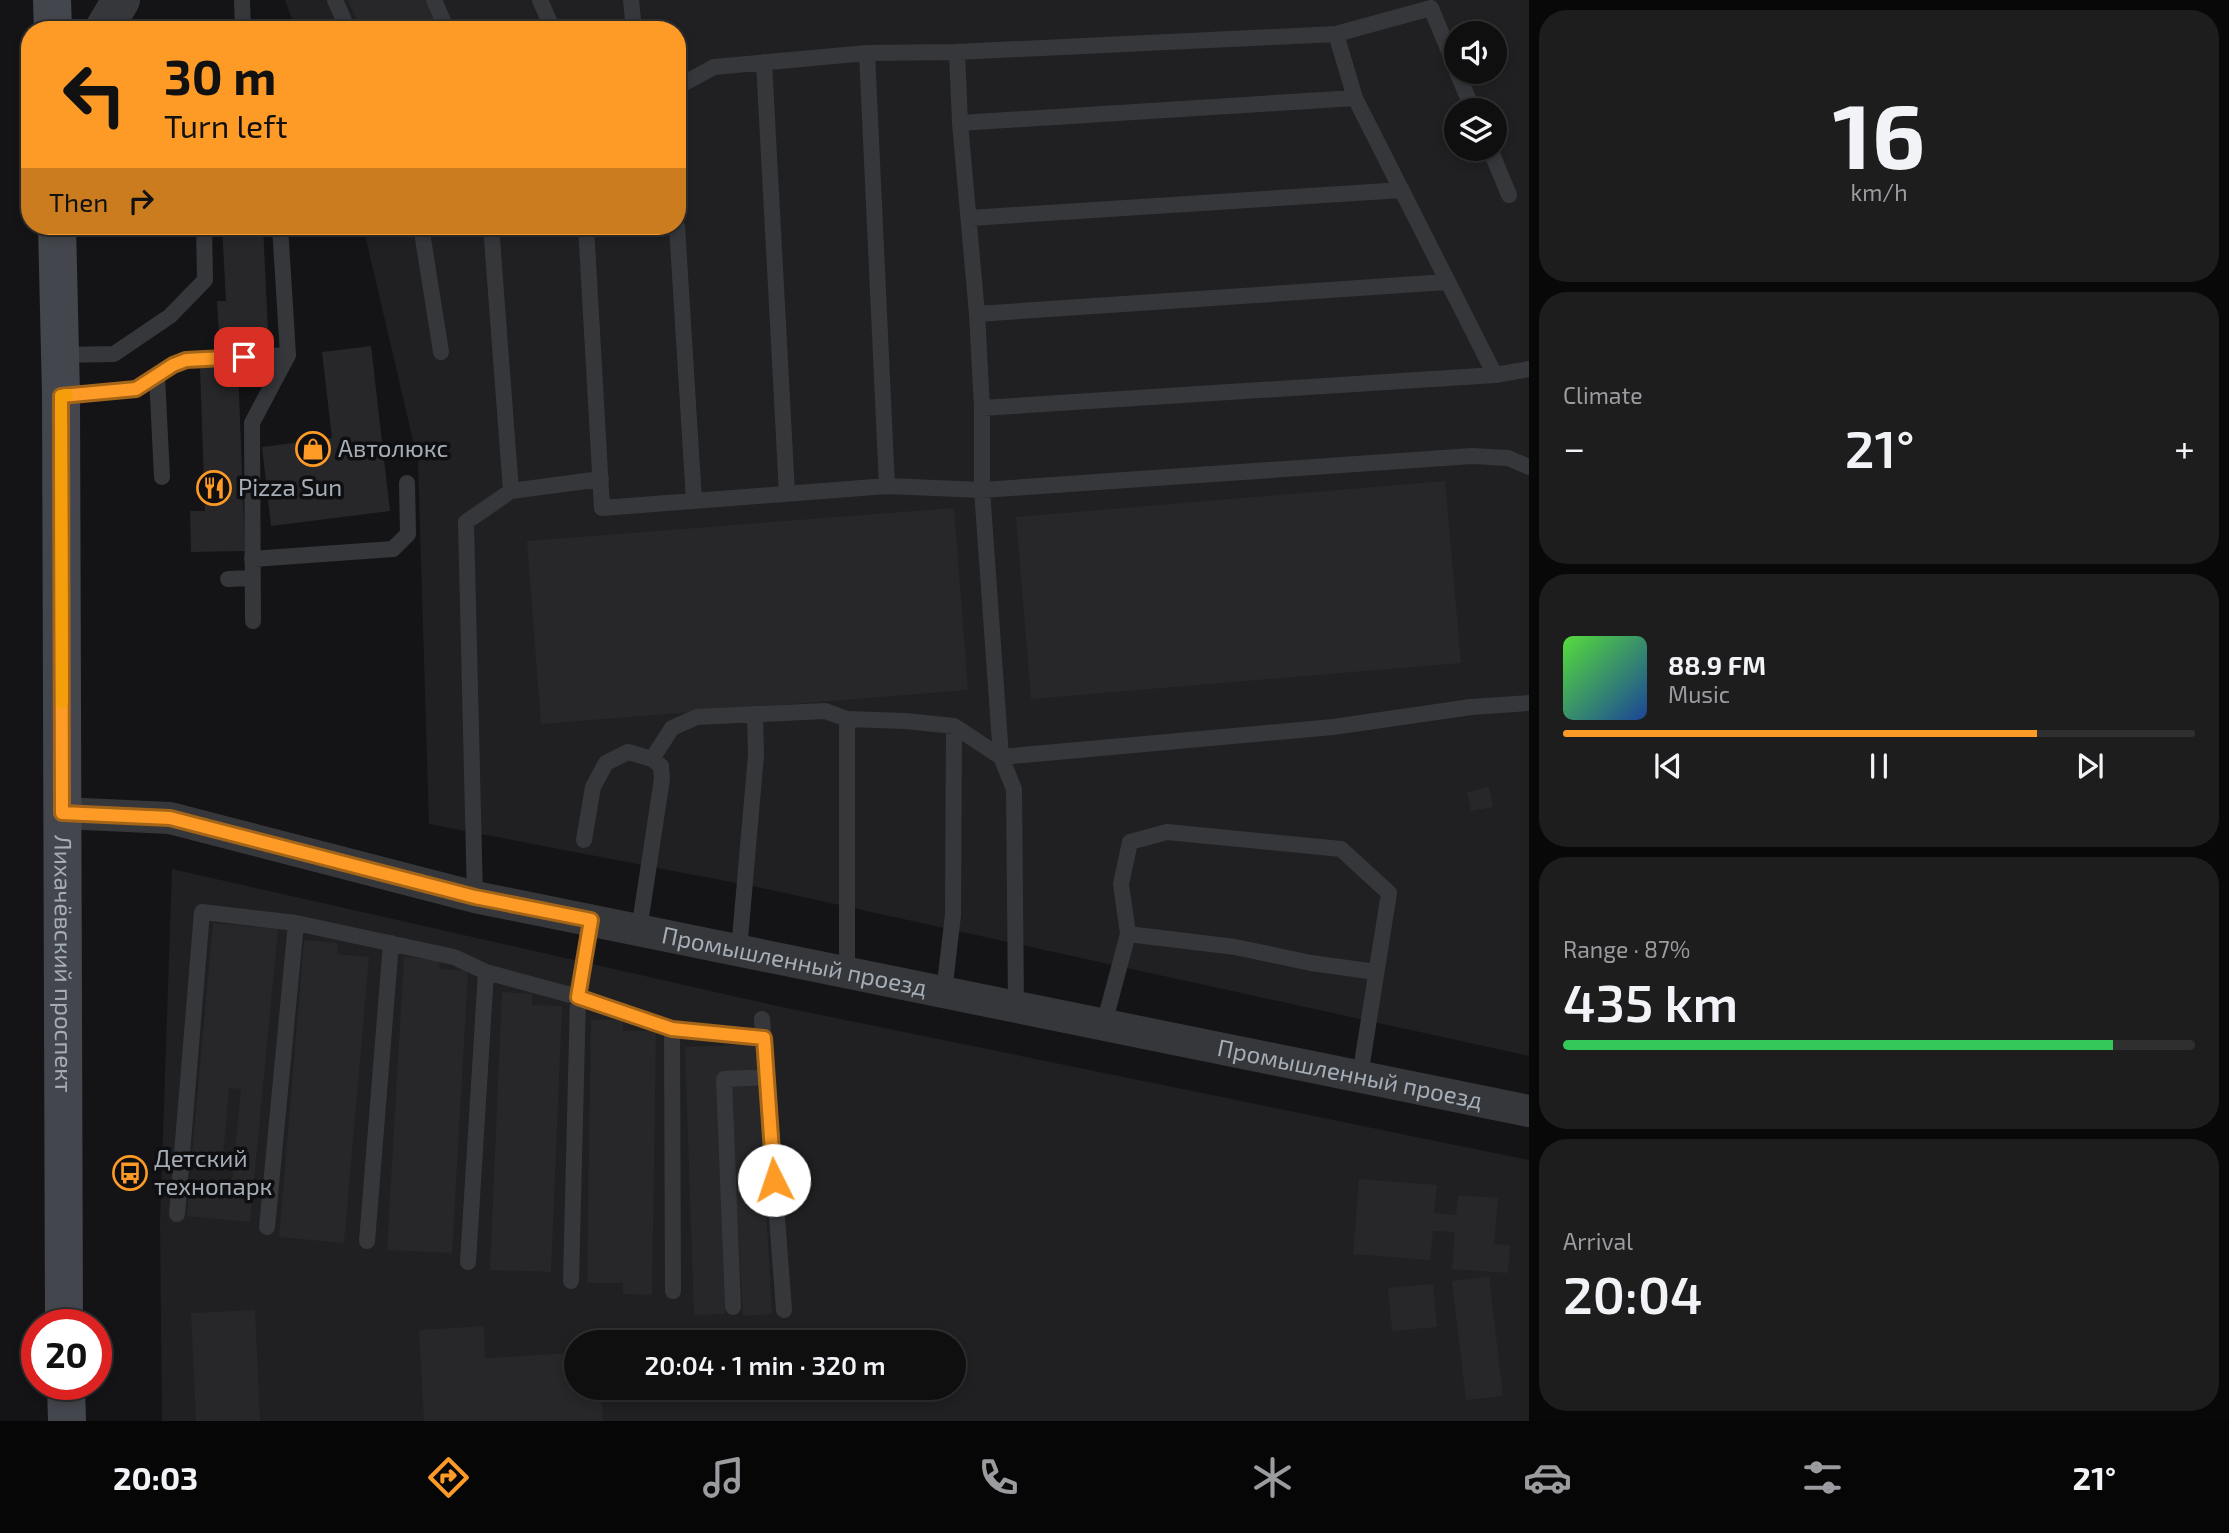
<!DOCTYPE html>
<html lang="en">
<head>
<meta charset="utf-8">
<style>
	:root { --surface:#0f0f10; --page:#1d1d1e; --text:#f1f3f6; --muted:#9b9c9f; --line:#2f2f30; --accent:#fd9b26 }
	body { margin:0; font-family:"Exo 2",sans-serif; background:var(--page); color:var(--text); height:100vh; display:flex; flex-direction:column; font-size:26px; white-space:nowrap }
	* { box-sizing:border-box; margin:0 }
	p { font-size:23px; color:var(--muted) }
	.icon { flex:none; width:38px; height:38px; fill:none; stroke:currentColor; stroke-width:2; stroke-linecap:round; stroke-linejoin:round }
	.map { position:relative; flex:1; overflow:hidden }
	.sheet { display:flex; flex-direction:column; gap:10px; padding:10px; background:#080809; width:700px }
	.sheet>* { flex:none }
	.hud { position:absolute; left:21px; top:21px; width:665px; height:214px; border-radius:28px; box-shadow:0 4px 10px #0003,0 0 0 2px var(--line); background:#fd9b26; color:#111; overflow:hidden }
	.controls { position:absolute; left:1444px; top:21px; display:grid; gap:14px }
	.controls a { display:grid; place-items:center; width:63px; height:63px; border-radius:50%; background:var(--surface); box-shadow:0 4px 10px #0003,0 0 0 2px var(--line); font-size:35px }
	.speed { position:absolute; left:21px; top:1309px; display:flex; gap:14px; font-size:35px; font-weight:700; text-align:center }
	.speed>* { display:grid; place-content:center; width:91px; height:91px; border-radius:50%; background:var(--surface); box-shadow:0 4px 10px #0003,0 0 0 2px var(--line); line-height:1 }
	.speed .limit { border:10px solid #d22; background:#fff; color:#111 }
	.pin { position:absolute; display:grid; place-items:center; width:60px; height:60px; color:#fff; margin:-30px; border-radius:14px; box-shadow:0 4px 10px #0006 }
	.me { position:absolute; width:77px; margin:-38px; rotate:356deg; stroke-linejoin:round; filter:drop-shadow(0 0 5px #0008) }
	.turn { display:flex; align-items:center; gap:24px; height:147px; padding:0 28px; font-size:32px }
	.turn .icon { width:91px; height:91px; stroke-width:2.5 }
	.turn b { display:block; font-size:49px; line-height:60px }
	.then { display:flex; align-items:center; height:66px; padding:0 28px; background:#0003; gap:14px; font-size:26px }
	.big { font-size:52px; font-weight:600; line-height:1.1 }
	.sheet .tile { flex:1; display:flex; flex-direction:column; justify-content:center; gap:10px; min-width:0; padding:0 24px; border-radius:28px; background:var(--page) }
	.sheet .dial { align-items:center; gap:0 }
	.dial b { font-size:91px; line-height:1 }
	.song { display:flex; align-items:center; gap:21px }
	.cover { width:84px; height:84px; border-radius:10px; background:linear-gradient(135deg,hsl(110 70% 55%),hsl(220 70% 35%)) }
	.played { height:7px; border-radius:4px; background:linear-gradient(90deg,var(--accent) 75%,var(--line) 75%) }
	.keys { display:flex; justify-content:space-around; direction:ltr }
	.heat { display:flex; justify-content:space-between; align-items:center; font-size:38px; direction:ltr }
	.charge { height:10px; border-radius:5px; background:linear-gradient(90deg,#34c759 87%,var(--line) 0) }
	.trip { position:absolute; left:564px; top:1330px; width:402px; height:70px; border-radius:35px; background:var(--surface); box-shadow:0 4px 10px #0003,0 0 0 2px var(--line); font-weight:600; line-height:70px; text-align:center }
	.tab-bar { display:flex; height:112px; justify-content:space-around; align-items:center; background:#060606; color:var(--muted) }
	.tab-bar .icon { width:49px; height:49px }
	.tab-bar .on { color:var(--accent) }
	.tab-bar b { font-size:32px; color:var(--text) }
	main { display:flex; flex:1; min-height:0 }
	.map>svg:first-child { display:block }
	.built { fill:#202023; fill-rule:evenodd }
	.building { fill:#27272a }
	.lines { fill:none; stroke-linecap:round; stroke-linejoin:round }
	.service { stroke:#35373b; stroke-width:16 }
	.minor { stroke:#35373b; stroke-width:32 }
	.tertiary { stroke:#35373b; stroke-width:38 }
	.secondary { stroke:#43464c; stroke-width:38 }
	.route-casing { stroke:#a46519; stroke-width:18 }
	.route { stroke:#fd9b26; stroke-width:12 }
	.slow { stroke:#f59e0b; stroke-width:12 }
	.labels { text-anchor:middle; stroke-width:7; stroke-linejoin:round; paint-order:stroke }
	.poi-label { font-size:24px; fill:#a5adb7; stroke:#0f0f11; text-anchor:start }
	.street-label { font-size:24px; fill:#a5adb7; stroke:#0f0f11 }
</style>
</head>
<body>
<main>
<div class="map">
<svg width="1529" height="1421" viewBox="0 0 1529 1421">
	<rect width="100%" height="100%" fill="#141416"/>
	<path class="built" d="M285 0H1529V1056L757 887 429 824 418 462 363 226H677V30H296ZM1456 33H1494V72H1456ZM1456 110H1494V149H1456Z
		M172 869 777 1006 1529 1160V1421H162L160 1223ZM576 1342H954V1388H576Z"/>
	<path class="building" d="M348 0H425L438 30H361Z
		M222 226H263L268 331 219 334 217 301H226Z
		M371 346 390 511 271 526 262 447 332 438 322 352Z
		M238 367 245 551 191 552 190 511H205L200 368Z
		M1445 481 1461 663 1031 699 1016 517Z
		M954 508 968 690 541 724 527 541Z
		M1489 787 1493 807 1471 811 1467 792Z
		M213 923 278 929 250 1222 187 1216 190 1179 232 1183 241 1089 229 1088 222 1168 191 1165Z
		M304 940 338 943 337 954 369 957 344 1243 279 1237Z
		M404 957 440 960 439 969 468 971 452 1253 387 1250Z
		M502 992 532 994V1005L562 1006 551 1272 490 1270Z
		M591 1020H623V1031H656L652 1295 623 1294V1283H587Z
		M758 1044 759 1072 717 1073 725 1314 694 1315 685 1047Z
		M759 1083 772 1314 743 1316 730 1085Z
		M1359 1179 1437 1185 1434 1213 1456 1215 1458 1195 1498 1198 1494 1244 1510 1245 1508 1273 1452 1269 1455 1232 1433 1231 1430 1260 1353 1254Z
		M1489 1277 1503 1396 1466 1400 1452 1281Z
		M1433 1284 1437 1327 1392 1331 1388 1288Z
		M255 1310 260 1421H196L191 1313Z
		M484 1326 485 1358 576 1353V1388H601L603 1421H424L419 1330Z"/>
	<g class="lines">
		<path class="service" d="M242 0 243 30
			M335 0 348 30
			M434 0 447 30
			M540 0 553 30
			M631 0 634 30
			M1336 34 1355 98 1495 375
			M957 52 960 123 977 314 982 408V490L1001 757 1014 789 1016 1006
			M867 53 887 486
			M764 62 787 493
			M1457 72 1473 110
			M677 87 714 67 867 53 957 52 1336 34 1431 8 1456 68
			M960 123 1355 98
			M1490 149 1509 195
			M970 218 1402 190
			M421 226 441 352
			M491 226 511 491
			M586 226 602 508 887 486 982 490 1472 456 1508 458 1529 467
			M677 226 694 501
			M977 314 1447 282
			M60 355 114 354 170 316 205 280 204 226
			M157 376 162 477
			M61 395 136 389 173 365 186 360 288 355
			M982 408 1495 375 1529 369
			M252 559 393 549 408 534 407 483
			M228 579 252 578
			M253 621 252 423 288 355 280 226
			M652 759 672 728 697 717 825 711 847 719
			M584 840 593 787 606 763 628 752 652 759 661 766 662 779 639 930
			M475 897 466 522 511 491 601 479
			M1128 934 1235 947 1311 963 1376 972
			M739 950 756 755 755 714
			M847 972V719L905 721 954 726 1001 757 1333 727 1471 707 1529 703
			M944 992 953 915 954 726
			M762 1019 784 1310
			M1104 1024 1128 934 1121 884 1130 842 1167 832 1341 849 1389 893 1360 1076
			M672 1029 673 1291
			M177 1214 202 912 296 923 454 957 486 972 578 997 672 1029 764 1038
			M267 1227 296 923
			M367 1241 391 943
			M468 1262 486 972
			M571 1281 578 997 591 920
			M733 1307 724 1079 767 1077"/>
		<path class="minor" id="s1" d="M62 813 170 818 475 897 1529 1111"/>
		<path class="tertiary" d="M103 30 121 0"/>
		<g class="secondary">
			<path d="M52 0 53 30"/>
			<path id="s2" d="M57 226 61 395 64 1325"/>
			<path d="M66 1384 67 1421"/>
		</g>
	</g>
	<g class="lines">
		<g class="route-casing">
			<path id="route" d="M244 357 186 360 173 365 136 389 61 396 62 813 170 818 475 897 591 920 578 997 672 1029 764 1038 774 1180"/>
		</g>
		<use href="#route" class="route"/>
		<path class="slow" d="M62 702 61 396 67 395"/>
	</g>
	<defs>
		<g id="shop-ring" transform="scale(1.75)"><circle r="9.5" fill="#0f0f11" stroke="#fd9b26" stroke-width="1.5"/><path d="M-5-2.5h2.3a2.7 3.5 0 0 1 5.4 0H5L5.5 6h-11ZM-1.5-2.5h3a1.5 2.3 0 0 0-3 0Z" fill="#fd9b26"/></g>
		<g id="restaurant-ring" transform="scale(1.75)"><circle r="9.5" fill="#0f0f11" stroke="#fd9b26" stroke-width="1.5"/><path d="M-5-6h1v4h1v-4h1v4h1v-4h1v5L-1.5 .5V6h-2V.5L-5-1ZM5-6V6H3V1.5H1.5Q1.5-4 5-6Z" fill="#fd9b26"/></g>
		<g id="bus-ring" transform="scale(1.75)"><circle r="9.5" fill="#0f0f11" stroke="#fd9b26" stroke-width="1.5"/><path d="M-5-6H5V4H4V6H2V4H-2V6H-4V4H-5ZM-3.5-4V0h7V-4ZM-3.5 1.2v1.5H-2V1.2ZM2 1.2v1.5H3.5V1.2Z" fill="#fd9b26"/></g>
	</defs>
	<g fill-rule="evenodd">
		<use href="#shop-ring" x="313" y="449"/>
		<use href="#restaurant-ring" x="214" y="488"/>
		<use href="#bus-ring" x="130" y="1173"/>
	</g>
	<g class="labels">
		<g class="poi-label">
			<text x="338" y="457">Автолюкс</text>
			<text x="238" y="496">Pizza Sun</text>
			<text x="154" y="1167">Детский<tspan x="154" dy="28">технопарк</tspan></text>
		</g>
		<g class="street-label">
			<text dy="8" stroke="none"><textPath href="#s1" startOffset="749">Промышленный проезд</textPath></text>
			<text dy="8" stroke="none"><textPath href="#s2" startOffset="738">Лихачёвский проспект</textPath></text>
			<text dy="8" stroke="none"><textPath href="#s1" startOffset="1316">Промышленный проезд</textPath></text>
		</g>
	</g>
</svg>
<div class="controls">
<a><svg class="icon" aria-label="sound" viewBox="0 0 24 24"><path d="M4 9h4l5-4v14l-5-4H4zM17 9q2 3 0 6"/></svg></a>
<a><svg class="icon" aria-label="layers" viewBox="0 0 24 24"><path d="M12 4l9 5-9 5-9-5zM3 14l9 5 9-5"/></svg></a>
</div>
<div class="speed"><div class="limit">20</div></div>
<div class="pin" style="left:244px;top:357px;background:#d93025"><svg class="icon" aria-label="arrive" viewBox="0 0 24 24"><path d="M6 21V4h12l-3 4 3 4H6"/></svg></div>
<svg class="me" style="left:774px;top:1180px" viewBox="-20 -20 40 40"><circle r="19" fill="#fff"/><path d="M0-13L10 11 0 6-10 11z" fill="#fd9b26"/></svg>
<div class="trip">20:04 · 1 min · 320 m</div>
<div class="hud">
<div class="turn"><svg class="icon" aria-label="left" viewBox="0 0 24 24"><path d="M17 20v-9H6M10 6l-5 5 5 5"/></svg><div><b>30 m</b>Turn left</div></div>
<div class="then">Then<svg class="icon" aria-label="right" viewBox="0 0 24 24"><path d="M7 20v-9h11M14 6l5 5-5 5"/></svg></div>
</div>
</div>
<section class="sheet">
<div class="tile dial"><b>16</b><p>km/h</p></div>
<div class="tile"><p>Climate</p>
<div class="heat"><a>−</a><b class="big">21°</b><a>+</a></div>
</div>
<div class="tile">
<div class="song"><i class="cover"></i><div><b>88.9 FM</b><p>Music</p></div></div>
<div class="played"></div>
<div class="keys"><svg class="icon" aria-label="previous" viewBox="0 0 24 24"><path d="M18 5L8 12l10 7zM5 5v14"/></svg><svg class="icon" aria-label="pause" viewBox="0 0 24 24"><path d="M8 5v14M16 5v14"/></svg><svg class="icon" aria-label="next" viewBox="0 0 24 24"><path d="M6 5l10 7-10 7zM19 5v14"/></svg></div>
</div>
<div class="tile"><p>Range · 87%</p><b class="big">435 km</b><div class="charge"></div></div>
<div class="tile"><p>Arrival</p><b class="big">20:04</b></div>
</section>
</main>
<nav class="tab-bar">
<b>20:03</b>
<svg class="icon on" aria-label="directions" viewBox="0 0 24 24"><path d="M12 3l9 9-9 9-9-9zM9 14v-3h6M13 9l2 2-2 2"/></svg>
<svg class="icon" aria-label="music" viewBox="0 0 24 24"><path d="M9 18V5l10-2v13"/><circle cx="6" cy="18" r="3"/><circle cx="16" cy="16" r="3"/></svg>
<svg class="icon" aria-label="phone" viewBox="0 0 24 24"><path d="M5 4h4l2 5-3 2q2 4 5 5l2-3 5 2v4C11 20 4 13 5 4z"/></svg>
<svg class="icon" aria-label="climate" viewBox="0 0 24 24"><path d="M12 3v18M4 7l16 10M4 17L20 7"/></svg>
<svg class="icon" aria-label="car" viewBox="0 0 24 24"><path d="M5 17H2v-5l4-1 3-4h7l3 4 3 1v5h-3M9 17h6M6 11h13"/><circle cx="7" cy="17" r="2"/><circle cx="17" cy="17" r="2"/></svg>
<svg class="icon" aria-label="filters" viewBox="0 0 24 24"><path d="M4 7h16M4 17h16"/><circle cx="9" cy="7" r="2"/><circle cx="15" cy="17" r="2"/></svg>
<b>21°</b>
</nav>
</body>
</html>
